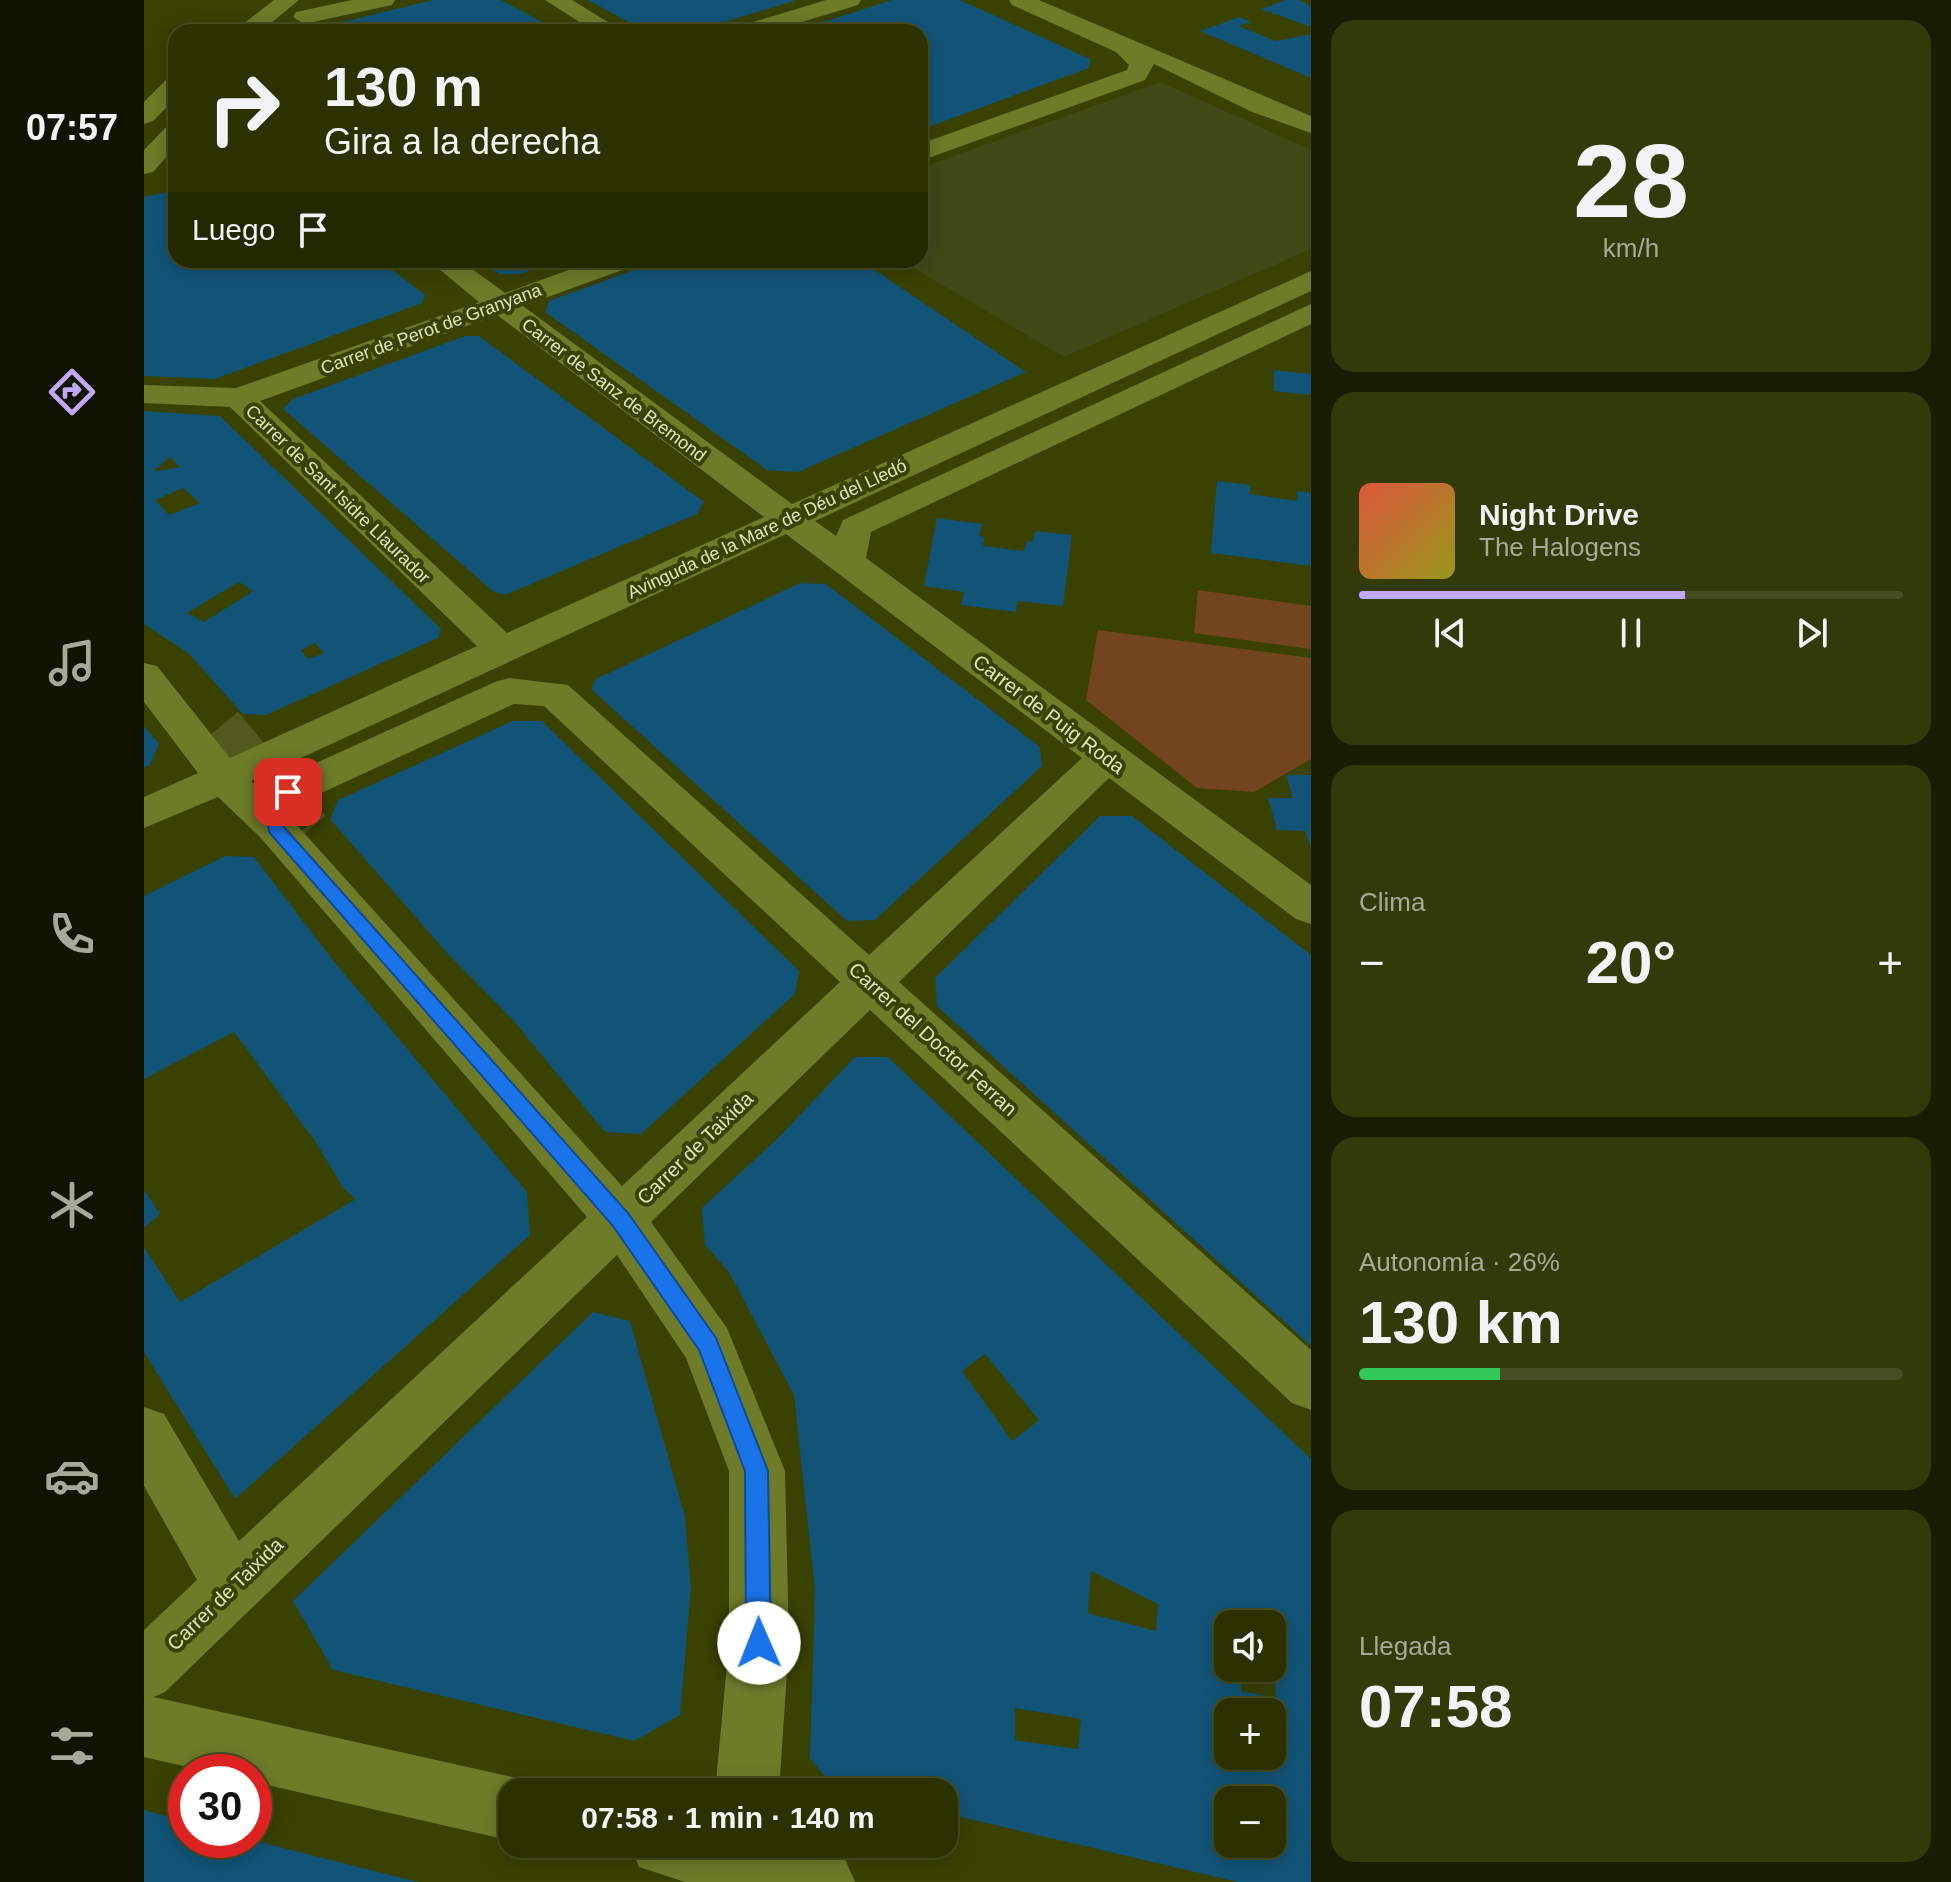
<!DOCTYPE html>
<html lang="es">
<head>
<meta charset="utf-8">
<style>
	:root { --surface:#2b3200; --page:#333a0a; --text:#f1f3f6; --muted:#a6aa99; --line:#474d22; --accent:#bfa8f4 }
	body { margin:0; font-family:Arial,sans-serif; background:var(--page); color:var(--text); height:100vh; display:flex; flex-direction:column; font-size:30px; white-space:nowrap }
	* { box-sizing:border-box; margin:0 }
	p { font-size:26px; color:var(--muted) }
	.icon { flex:none; width:44px; height:44px; fill:none; stroke:currentColor; stroke-width:2; stroke-linecap:round; stroke-linejoin:round }
	.map { position:relative; flex:1; overflow:hidden }
	.sheet { display:flex; flex-direction:column; gap:20px; padding:20px; background:#181c00; width:640px }
	.sheet>* { flex:none }
	.hud { position:absolute; left:24px; top:24px; width:760px; height:244px; border-radius:24px; box-shadow:0 4px 20px #0003,0 0 0 2px var(--line); background:#2b3200; color:var(--text); overflow:hidden }
	.fabs { position:absolute; left:1070px; top:1610px; display:grid; gap:16px }
	.fabs a { display:grid; place-items:center; width:72px; height:72px; border-radius:16px; background:var(--surface); box-shadow:0 4px 20px #0003,0 0 0 2px var(--line); font-size:40px }
	.speed { position:absolute; left:24px; top:1754px; display:flex; gap:16px; font-size:40px; font-weight:700; text-align:center }
	.speed>* { display:grid; place-content:center; width:104px; height:104px; border-radius:50%; background:var(--surface); box-shadow:0 4px 20px #0003,0 0 0 2px var(--line); line-height:1 }
	.speed .limit { border:12px solid #d22; background:#fff; color:#111 }
	.pin { position:absolute; display:grid; place-items:center; width:68px; height:68px; color:#fff; margin:-34px; border-radius:16px; box-shadow:0 4px 12px #0006 }
	.me { position:absolute; width:88px; margin:-44px; rotate:359deg; stroke-linejoin:round; filter:drop-shadow(0 0 6px #0008) }
	.turn { display:flex; align-items:center; gap:28px; height:168px; padding:0 24px; font-size:36px }
	.turn .icon { width:104px; height:104px; stroke-width:2.5 }
	.turn b { display:block; font-size:56px; line-height:68px }
	.then { display:flex; align-items:center; height:76px; padding:0 24px; background:#0003; gap:16px; font-size:30px }
	.big { font-size:60px; font-weight:700; line-height:1.1 }
	.sheet .card { flex:1; display:flex; flex-direction:column; justify-content:center; gap:12px; min-width:0; padding:0 28px; border-radius:24px; background:var(--page) }
	.sheet .dial { align-items:center; gap:0 }
	.dial b { font-size:104px; line-height:1 }
	.song { display:flex; align-items:center; gap:24px }
	.cover { width:96px; height:96px; border-radius:12px; background:linear-gradient(135deg,hsl(10 70% 55%),hsl(60 70% 35%)) }
	.played { height:8px; border-radius:4px; background:linear-gradient(90deg,var(--accent) 60%,var(--line) 60%) }
	.keys { display:flex; justify-content:space-around; direction:ltr }
	.heat { display:flex; justify-content:space-between; align-items:center; font-size:44px; direction:ltr }
	.charge { height:12px; border-radius:6px; background:linear-gradient(90deg,#34c759 26%,var(--line) 0) }
	.trip { position:absolute; left:354px; top:1778px; width:460px; height:80px; border-radius:24px; background:var(--surface); box-shadow:0 4px 20px #0003,0 0 0 2px var(--line); font-weight:700; line-height:80px; text-align:center }
	main { display:flex; flex:1; min-height:0 }
	.dock { display:flex; flex-direction:column; width:144px; justify-content:space-around; align-items:center; background:#111400; color:var(--muted) }
	.dock .icon { width:56px; height:56px }
	.dock .selected { color:var(--accent) }
	.dock b { font-size:36px; color:var(--text) }
	.map>svg:first-child { display:block }
	.built { fill:#404818 }
	.green { fill:#73451e }
	.building { fill:#125477; fill-rule:evenodd }
	.lines { fill:none; stroke-linecap:round; stroke-linejoin:round }
	.minor-tunnel { stroke:#515a1c; stroke-width:44; stroke-dasharray:44 22; stroke-linecap:butt }
	.minor { fill:#6e7b29; fill-rule:evenodd }
	.route { fill:#1a73e8; stroke:#114b97; stroke-width:2 }
	.labels { text-anchor:middle; stroke-width:8; stroke-linejoin:round; paint-order:stroke }
	.far-street-label { font-size:18px; fill:#dce5be; stroke:#394200 }
	.street-label { font-size:20px; fill:#dce5be; stroke:#394200 }
</style>
</head>
<body>
<main>
<nav class="dock">
<b>07:57</b>
<svg class="icon selected" aria-label="directions" viewBox="0 0 24 24"><path d="M12 3l9 9-9 9-9-9zM9 14v-3h6M13 9l2 2-2 2"/></svg>
<svg class="icon" aria-label="music" viewBox="0 0 24 24"><path d="M9 18V5l10-2v13"/><circle cx="6" cy="18" r="3"/><circle cx="16" cy="16" r="3"/></svg>
<svg class="icon" aria-label="phone" viewBox="0 0 24 24"><path d="M5 4h4l2 5-3 2q2 4 5 5l2-3 5 2v4C11 20 4 13 5 4z"/></svg>
<svg class="icon" aria-label="climate" viewBox="0 0 24 24"><path d="M12 3v18M4 7l16 10M4 17L20 7"/></svg>
<svg class="icon" aria-label="car" viewBox="0 0 24 24"><path d="M5 17H2v-5l4-1 3-4h7l3 4 3 1v5h-3M9 17h6M6 11h13"/><circle cx="7" cy="17" r="2"/><circle cx="17" cy="17" r="2"/></svg>
<svg class="icon" aria-label="filters" viewBox="0 0 24 24"><path d="M4 7h16M4 17h16"/><circle cx="9" cy="7" r="2"/><circle cx="15" cy="17" r="2"/></svg>
</nav>
<div class="map">
<svg width="1167" height="1882" viewBox="0 0 1167 1882">
	<rect width="100%" height="100%" fill="#394200"/>
	<path class="built" d="M1017 82 1167 150V249L920 357 756 260H776V168Z"/>
	<path class="green" d="M1054 590 1167 606V649L1050 633Z
		M954 630 1167 658V759L1110 792 1053 788 942 700Z"/>
	<path class="building" d="M289 0H357L417 32H180L190 24Z
		M444 0H650V1L548 32H502Z
		M748 0H816L946 59 945 68 776 130V32H648Z
		M1141 0H1155L1167 6V27L1117 9Z
		M1095 17 1107 22 1095 26 1132 41 1167 34V78L1056 31Z
		M32 190V260H235L281 295 278 303 71 379 0 376V197Z
		M336 260H414L376 274H355Z
		M517 260H716L882 372 654 472 623 470 401 312 405 301Z
		M321 336H335L560 502 553 514 361 595 350 592 139 409 149 399Z
		M1130 370 1167 374V395L1130 391Z
		M0 411 76 416 297 629 294 638 122 715 99 714 44 653 0 624ZM26 457 36 467 9 472ZM39 488 56 503 25 515 11 500ZM95 582 109 591 60 622 43 613ZM171 643 180 653 164 659 157 650Z
		M1073 481 1106 485V494L1153 501V491L1167 493V566L1067 553Z
		M793 518 838 524 835 536 840 537 839 546 880 551 883 541 889 542 891 531 928 535 919 606 874 601 872 612 817 605 820 592 780 586Z
		M656 583 682 584 896 747 898 766 731 920 703 921 447 689 452 679Z
		M369 721H398L655 971 651 994 497 1134 461 1132 369 1020 303 953 186 819 194 800Z
		M0 726 15 744 6 765 0 768Z
		M1142 775H1167V848L1161 831 1133 830 1124 798H1149Z
		M956 816H988L1167 955V1346L793 1006 791 978Z
		M81 856 110 857 188 959 383 1192 386 1235 91 1499 0 1352V1247L36 1302 212 1199 200 1189 171 1141 90 1032 0 1079V896Z
		M711 1057H744L1167 1459V1882H1094L800 1813V1792H707L690 1788 666 1758 671 1590 650 1395 585 1272 561 1245 558 1208 634 1138ZM841 1354 895 1420 868 1441 818 1371ZM947 1571 1014 1604 1012 1631 944 1613ZM1084 1624H1128L1132 1698 1097 1691 1098 1668H1084ZM871 1708 937 1719 934 1749 871 1740ZM1084 1712H1128V1756H1084ZM1084 1800H1128V1844H1084Z
		M0 1190 16 1214 0 1228Z
		M449 1312 486 1321 541 1517 547 1587 536 1715 490 1741 189 1670 149 1601Z
		M0 1810 42 1822V1840H108L274 1882H0Z"/>
	<g class="lines">
		<path class="minor-tunnel" d="M77 726 165 830"/>
		<path class="minor" d="M130 0H155L116 32H89Z
			M208 0H251L248 5 160 24 149 17 152 12Z
			M401 0H428L480 32H451Z
			M682 0H717L714 5 625 32H589L593 27Z
			M865 0H895L1167 116V133L1108 112 1010 64 1001 80 776 161V144L983 70 985 65 972 52 868 5Z
			M32 77V98L9 121 0 124V102L23 79Z
			M32 123V146L9 172 0 174V150L23 126Z
			M284 260H316L361 293 452 260H493L489 266 379 306 648 504 1167 271V291L671 521 692 536 699 520 1167 304V324L727 532 722 558 1167 885V924L1152 919 965 778 755 982 1167 1350V1410L1148 1403 726 1010 507 1222 583 1328 641 1471 645 1643 635 1792H571L585 1643V1471L542 1358 473 1255 21 1692 10 1697 368 1777 391 1786 393 1792H368V1841L110 1782V1772H66L0 1757V1630L53 1580 0 1486V1407L20 1414 95 1541 443 1217 116 837 74 797 0 828V797L54 773 0 702V663L13 666 86 758 333 646 86 407 0 403V385L92 388 335 302ZM353 315 620 517 363 633 116 401ZM642 534 938 758 725 955 424 685 365 678 351 682 130 782 121 793 107 781ZM370 704 400 706 696 982 478 1186 151 823V812L158 802Z
			M486 1844H656L701 1859 711 1882H541L495 1867Z"/>
	</g>
	<path class="route" d="M144 786 152 792 139 811V826L484 1213 572 1338 624 1471 627 1643 624 1651 615 1655 606 1651 602 1643 601 1471 555 1350 469 1226 125 832 122 810 138 788Z"/>
	<g class="labels">
		<g class="far-street-label">
			<text transform="translate(287 329) rotate(-20)" y="6">Carrer de Perot de Granyana</text>
			<text transform="translate(470 390) rotate(37)" y="6">Carrer de Sanz de Bremond</text>
			<text transform="translate(194 494) rotate(44)" y="6">Carrer de Sant Isidre Llaurador</text>
			<text transform="translate(623 529) rotate(-25)" y="6">Avinguda de la Mare de Déu del Lledó</text>
		</g>
		<g class="street-label">
			<text transform="translate(905 714) rotate(37)" y="7">Carrer de Puig Roda</text>
			<text transform="translate(789 1039) rotate(42)" y="7">Carrer del Doctor Ferran</text>
			<text transform="translate(551 1148) rotate(-44)" y="7">Carrer de Taixida</text>
			<text transform="translate(81 1594) rotate(-44)" y="7">Carrer de Taixida</text>
		</g>
	</g>
</svg>
<div class="fabs">
<a><svg class="icon" aria-label="sound" viewBox="0 0 24 24"><path d="M4 9h4l5-4v14l-5-4H4zM17 9q2 3 0 6"/></svg></a>
<a>+</a>
<a>−</a>
</div>
<div class="speed"><div class="limit">30</div></div>
<div class="pin" style="left:144px;top:792px;background:#d93025"><svg class="icon" aria-label="arrive" viewBox="0 0 24 24"><path d="M6 21V4h12l-3 4 3 4H6"/></svg></div>
<svg class="me" style="left:615px;top:1643px" viewBox="-20 -20 40 40"><circle r="19" fill="#fff"/><path d="M0-13L10 11 0 6-10 11z" fill="#1a73e8"/></svg>
<div class="trip">07:58 · 1 min · 140 m</div>
<div class="hud">
<div class="turn"><svg class="icon" aria-label="right" viewBox="0 0 24 24"><path d="M7 20v-9h11M14 6l5 5-5 5"/></svg><div><b>130 m</b>Gira a la derecha</div></div>
<div class="then">Luego<svg class="icon" aria-label="arrive" viewBox="0 0 24 24"><path d="M6 21V4h12l-3 4 3 4H6"/></svg></div>
</div>
</div>
<section class="sheet">
<div class="card dial"><b>28</b><p>km/h</p></div>
<div class="card">
<div class="song"><i class="cover"></i><div><b>Night Drive</b><p>The Halogens</p></div></div>
<div class="played"></div>
<div class="keys"><svg class="icon" aria-label="previous" viewBox="0 0 24 24"><path d="M18 5L8 12l10 7zM5 5v14"/></svg><svg class="icon" aria-label="pause" viewBox="0 0 24 24"><path d="M8 5v14M16 5v14"/></svg><svg class="icon" aria-label="next" viewBox="0 0 24 24"><path d="M6 5l10 7-10 7zM19 5v14"/></svg></div>
</div>
<div class="card"><p>Clima</p>
<div class="heat"><a>−</a><b class="big">20°</b><a>+</a></div>
</div>
<div class="card"><p>Autonomía · 26%</p><b class="big">130 km</b><div class="charge"></div></div>
<div class="card"><p>Llegada</p><b class="big">07:58</b></div>
</section>
</main>
</body>
</html>
